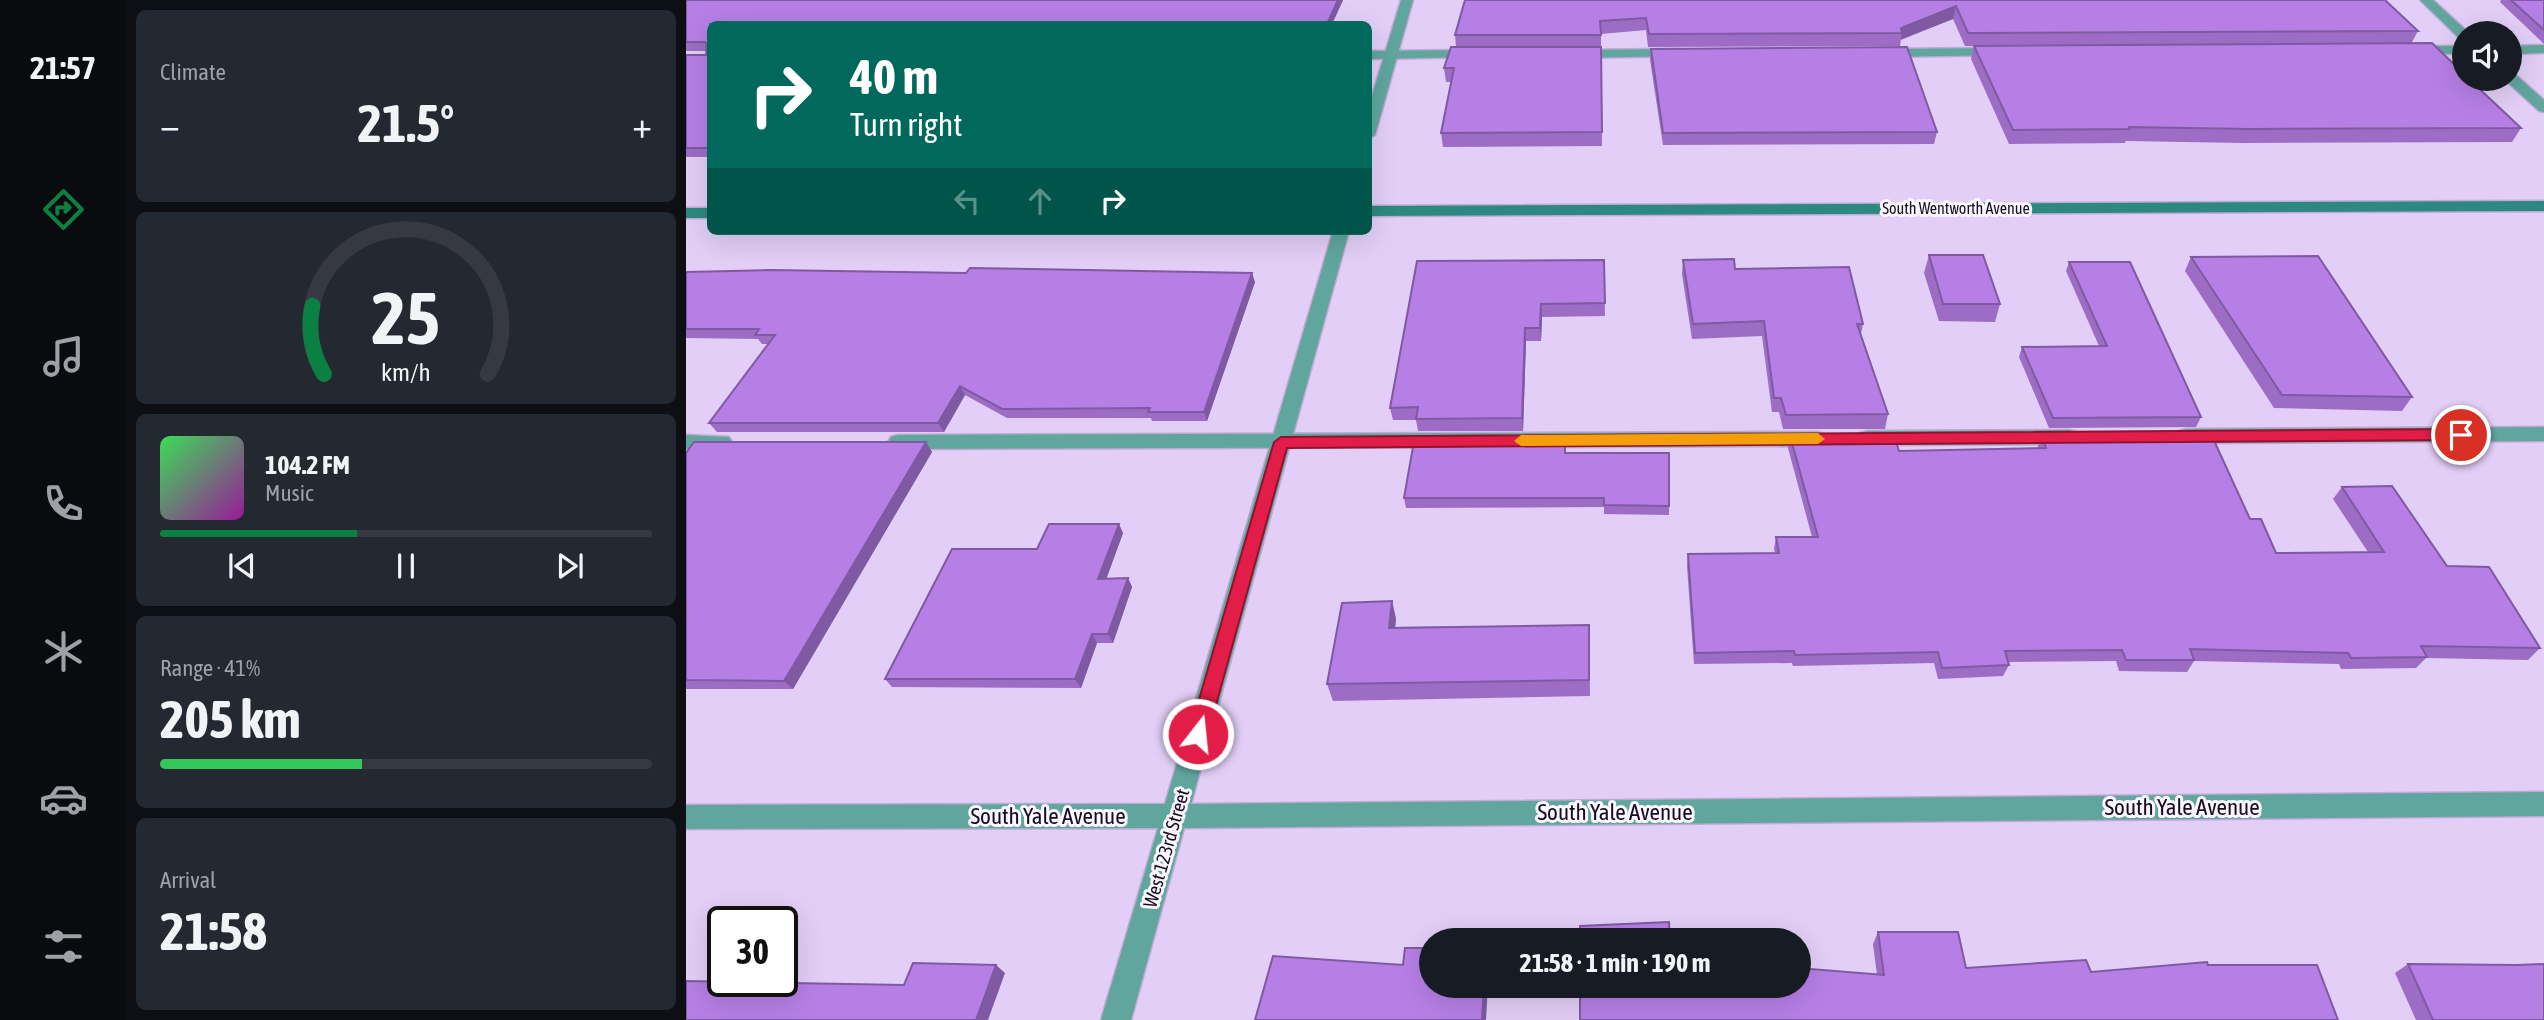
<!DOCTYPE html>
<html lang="en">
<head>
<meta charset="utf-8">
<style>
	:root { --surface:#171b24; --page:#242831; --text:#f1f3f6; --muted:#9ea1a6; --line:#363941; --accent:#0b8043 }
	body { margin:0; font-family:"Asap Condensed",sans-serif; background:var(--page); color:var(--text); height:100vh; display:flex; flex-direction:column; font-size:26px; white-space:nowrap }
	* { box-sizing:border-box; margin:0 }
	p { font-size:23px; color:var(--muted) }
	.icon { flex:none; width:38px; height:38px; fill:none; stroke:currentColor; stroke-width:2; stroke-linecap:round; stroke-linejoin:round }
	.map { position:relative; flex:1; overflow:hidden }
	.side { display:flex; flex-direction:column; gap:10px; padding:10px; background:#0d0f14; width:560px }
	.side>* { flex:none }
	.top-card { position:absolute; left:21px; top:21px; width:665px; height:214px; border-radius:10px; box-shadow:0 7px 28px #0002; background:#00695c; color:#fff; overflow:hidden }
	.fabs { position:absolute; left:1766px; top:21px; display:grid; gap:14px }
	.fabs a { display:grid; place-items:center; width:70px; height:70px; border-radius:50%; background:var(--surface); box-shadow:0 7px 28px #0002; font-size:35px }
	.speed { position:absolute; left:21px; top:906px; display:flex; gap:14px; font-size:35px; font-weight:700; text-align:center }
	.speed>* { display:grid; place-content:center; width:91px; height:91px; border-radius:50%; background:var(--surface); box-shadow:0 7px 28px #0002; line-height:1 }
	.speed .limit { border:4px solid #111; border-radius:10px; background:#fff; color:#111 }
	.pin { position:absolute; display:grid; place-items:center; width:60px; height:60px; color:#fff; margin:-30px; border:4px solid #fff; border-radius:50%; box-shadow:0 2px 7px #0007 }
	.me { position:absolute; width:77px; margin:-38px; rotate:16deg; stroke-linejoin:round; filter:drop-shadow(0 0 5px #0008) }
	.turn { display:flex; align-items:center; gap:24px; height:147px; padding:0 28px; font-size:32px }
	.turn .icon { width:91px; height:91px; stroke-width:2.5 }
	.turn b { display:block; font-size:49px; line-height:60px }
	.lanes { display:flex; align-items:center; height:66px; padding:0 28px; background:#0003; justify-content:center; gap:35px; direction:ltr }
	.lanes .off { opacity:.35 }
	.big { font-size:52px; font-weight:700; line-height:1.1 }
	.side .tile { flex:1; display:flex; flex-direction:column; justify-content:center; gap:10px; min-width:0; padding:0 24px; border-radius:10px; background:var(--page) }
	.side .dial { align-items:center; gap:0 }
	.dial svg { height:182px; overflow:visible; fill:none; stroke:var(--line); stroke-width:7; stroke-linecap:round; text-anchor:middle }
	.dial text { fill:var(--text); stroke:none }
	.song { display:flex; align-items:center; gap:21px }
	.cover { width:84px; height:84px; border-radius:10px; background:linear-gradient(135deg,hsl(130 70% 55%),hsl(300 70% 35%)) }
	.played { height:7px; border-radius:4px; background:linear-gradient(90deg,var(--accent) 40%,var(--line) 40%) }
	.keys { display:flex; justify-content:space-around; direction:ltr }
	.heat { display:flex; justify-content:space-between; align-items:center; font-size:38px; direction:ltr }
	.charge { height:10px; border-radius:5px; background:linear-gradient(90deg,#34c759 41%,var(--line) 0) }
	.trip { position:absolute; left:733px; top:928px; width:392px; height:70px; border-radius:35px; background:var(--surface); box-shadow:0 7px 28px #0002; font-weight:700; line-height:70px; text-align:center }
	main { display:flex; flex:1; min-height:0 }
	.tab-bar { display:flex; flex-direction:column; width:126px; justify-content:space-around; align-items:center; background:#090b0e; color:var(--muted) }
	.tab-bar .icon { width:49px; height:49px }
	.tab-bar .on { color:var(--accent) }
	.tab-bar b { font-size:32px; color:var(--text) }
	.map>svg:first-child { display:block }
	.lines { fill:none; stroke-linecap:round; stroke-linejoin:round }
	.lane-casing { stroke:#beabd0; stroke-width:3 }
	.street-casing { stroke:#beabd0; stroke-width:3 }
	.secondary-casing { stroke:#beabd0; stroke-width:3 }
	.lane { fill:#61a59f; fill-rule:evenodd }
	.street { fill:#61a59f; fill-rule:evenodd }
	.secondary { fill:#2d8881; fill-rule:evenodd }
	.wall { fill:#9d6dc6 }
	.shaded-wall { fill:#7f59a1 }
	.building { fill:#b67fe6; stroke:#7f59a1; stroke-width:2 }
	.route { fill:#e11d48; stroke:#92132f; stroke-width:2 }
	.slow { fill:#f59e0b }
	.labels { text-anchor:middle; stroke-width:6; stroke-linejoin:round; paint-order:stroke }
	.far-street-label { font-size:16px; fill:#180b23; stroke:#faf7fe }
	.street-label { font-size:19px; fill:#180b23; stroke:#faf7fe }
	.near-street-label { font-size:23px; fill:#180b23; stroke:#faf7fe }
</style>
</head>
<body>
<main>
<nav class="tab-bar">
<b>21:57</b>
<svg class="icon on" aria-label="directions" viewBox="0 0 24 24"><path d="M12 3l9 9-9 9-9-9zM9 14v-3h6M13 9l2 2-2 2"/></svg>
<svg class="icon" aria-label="music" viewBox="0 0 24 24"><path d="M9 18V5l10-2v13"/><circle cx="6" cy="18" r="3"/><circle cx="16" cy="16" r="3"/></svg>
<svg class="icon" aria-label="phone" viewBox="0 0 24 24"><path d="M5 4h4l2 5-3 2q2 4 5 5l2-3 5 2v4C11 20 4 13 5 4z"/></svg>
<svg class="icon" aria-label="climate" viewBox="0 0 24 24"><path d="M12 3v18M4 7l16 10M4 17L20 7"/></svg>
<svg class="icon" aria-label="car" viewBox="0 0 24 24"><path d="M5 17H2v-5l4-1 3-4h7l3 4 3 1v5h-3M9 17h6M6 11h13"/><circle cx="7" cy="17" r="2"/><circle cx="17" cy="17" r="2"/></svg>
<svg class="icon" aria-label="filters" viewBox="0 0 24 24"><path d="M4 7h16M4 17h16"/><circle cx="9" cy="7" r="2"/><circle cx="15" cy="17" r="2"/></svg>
</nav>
<section class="side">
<div class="tile"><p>Climate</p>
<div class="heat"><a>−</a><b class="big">21.5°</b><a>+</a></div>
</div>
<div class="tile dial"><svg viewBox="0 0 100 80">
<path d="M14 69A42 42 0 1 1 86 69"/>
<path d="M14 69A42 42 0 0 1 9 39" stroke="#0b8043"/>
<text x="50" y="56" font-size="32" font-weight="700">25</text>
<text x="50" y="72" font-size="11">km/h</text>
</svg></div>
<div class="tile">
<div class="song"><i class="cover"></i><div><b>104.2 FM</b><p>Music</p></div></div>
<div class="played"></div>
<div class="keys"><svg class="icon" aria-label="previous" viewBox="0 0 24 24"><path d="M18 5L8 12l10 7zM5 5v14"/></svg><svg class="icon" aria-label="pause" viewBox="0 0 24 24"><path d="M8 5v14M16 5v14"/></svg><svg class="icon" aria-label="next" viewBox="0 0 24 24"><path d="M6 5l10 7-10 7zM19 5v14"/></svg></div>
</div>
<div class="tile"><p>Range · 41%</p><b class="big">205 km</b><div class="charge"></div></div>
<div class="tile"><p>Arrival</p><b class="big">21:58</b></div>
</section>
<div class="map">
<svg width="1858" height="1020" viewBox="0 0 1858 1020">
	<rect width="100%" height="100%" fill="#e2cef6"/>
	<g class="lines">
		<g class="lane-casing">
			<path id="lane" d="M1858 45V53L1824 54V46Z
				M1724 46H1778V54L1719 53V47Z
				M1314 48 1319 49V55L1196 57 1189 53 1196 49Z
				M992 49 999 53 997 56 888 58 881 54 888 50Z
				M789 50 796 54 794 57 682 59V51Z
				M1858 427V441L1500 443 1493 441 1490 436 1493 431 1500 429Z
				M1383 430 1390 432 1393 437 1390 442 1383 444 1181 445 1174 443 1171 438 1174 433 1181 431Z
				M1131 432 1138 434 1141 439 1138 444 1131 446 212 449 205 447 202 442 205 437 212 435Z
				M0 435 43 437 46 442 43 447 0 449Z"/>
		</g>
		<g class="street-casing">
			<path id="street" d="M715 0H727L689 135 682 139V109Z
				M1734 0H1747L1783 33H1778V39L1773 38Z
				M1824 73 1829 74 1858 100V112L1853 111 1819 80 1824 79Z
				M647 231H663L505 804 1858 792V816L498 828 445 1020H415L472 828 0 829V805L479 804Z"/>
		</g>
		<g class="secondary-casing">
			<path id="secondary" d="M1858 201V211L682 216V206Z
				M0 208H24V218H0Z"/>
		</g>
		<use href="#lane" class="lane"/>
		<use href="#street" class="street"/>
		<use href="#secondary" class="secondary"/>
	</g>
	<path class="wall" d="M0 0H657L646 24H24V157H0V55H20L21 51H0Z
		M779 0H1699L1732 31 1725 44 1835 128 1826 142 1557 143 1440 141 1439 143 1323 144 1285 59 1288 46H1279L1267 19 1215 40 1214 46 962 47 960 30 915 34 916 146 757 147 755 133 765 82H760L758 68 770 47 769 35Z
		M1815 0H1858V44L1814 2Z
		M965 49 1251 132 1248 144 977 145 964 60Z
		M1243 255 1314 304 1309 322 1253 321 1238 273Z
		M1505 257 1726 397 1716 411 1588 408 1499 271Z
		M918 260 919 316 856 317 855 341H840L837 431H732L730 420H707L704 408Z
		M997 260 1049 269 1177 324 1175 334 1202 414 1199 429H1097L1093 412H1086L1076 336 1006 339 996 274Z
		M1383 262 1515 417 1510 427 1363 428 1333 357 1336 347 1413 346 1380 271Z
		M0 272 569 282 521 421H466L465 418H321L279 395 258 432H31L23 423 82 344H76L72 339 0 338Z
		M1356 435 1564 519 1590 553 1682 552 1647 499 1656 487 1761 566 1854 648 1842 660 1740 658 1730 668 1655 669 1653 664 1508 661 1501 672 1433 671 1430 661 1322 662 1323 665 1317 676 1252 679 1248 663 1107 666 1106 663 1008 664 1001 566 1002 554 1089 553 1088 549 1090 537H1126L1102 448 1104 436 1213 451 1351 449Z
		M240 442 246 452 107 689H0V453Z
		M880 453 983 506V515L918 514V507L720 508 718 498Z
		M437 533 420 579 442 578 446 587 427 643H411L395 688 206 687 199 679Z
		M706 601 710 619 709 627 903 625 904 696 647 701 641 684Z
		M1192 932 1280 968 1405 972 1522 965 1652 1020 1191 975 1187 944Z
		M1722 964 1830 965 1858 1020H1730L1709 973Z"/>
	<path class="shaded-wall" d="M652 0H657L646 24H641Z
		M1270 6 1267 19 1215 39 1216 33 1215 28Z
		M566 273 569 282 521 421 518 412Z
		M855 304 856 317 855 341 854 328Z
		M839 328 840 341 837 431 836 418Z
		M274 386 279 395 258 432 252 423Z
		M240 442 246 452 107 689 98 681Z
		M433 524 437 533 417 588 412 579Z
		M442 578 446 587 427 643 422 634Z
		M706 601 710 619 707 645 703 628Z
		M406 634 411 643 395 688 389 679Z
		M310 965 319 973 302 1020H290Z
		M798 985H802L800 1020H796Z"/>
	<path class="building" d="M0 0H652L641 24H24V148H0V55H20L21 45 19 42H0Z
		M779 0H1699L1732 31 1282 33 1270 6 1215 28 1216 33 963 34 960 18 914 21 915 35H769Z
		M1825 0H1858V30Z
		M1746 43 1778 74V79H1783L1835 128 1563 129 1443 127 1444 129 1327 130 1288 46Z
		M765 47H915L916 132 755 133 768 68H758Z
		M1221 47 1251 132 977 133 965 49Z
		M1243 255H1297L1314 304H1257Z
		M1632 256 1726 397 1596 395 1505 257Z
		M1048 259 1049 269 1163 267 1177 324H1171L1202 414 1100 415 1095 398H1088L1078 321 1007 324 997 260Z
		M918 260 919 303 855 304 854 328H839L836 418 730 419 732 407 704 408 731 261Z
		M1383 262H1444L1515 417 1367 418 1336 347 1421 346Z
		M284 268 566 273 518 412H462L464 408 316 409 274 386 252 423H23L89 335H69L73 329H0V272L85 270 280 273Z
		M1525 434 1564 519H1575L1590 553 1698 552 1656 487 1706 486 1761 566 1803 567 1854 648 1735 646 1741 657 1665 658 1662 653 1504 649 1508 660H1440L1436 650 1319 651 1323 665 1256 668 1252 652 1109 655 1108 651 1009 653 1002 554 1093 553 1090 537H1132L1104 436H1208L1213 451 1360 448 1356 435Z
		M728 441 879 442V453H983V506L918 505V498H718Z
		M8 442H240L98 681 0 680V453Z
		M363 524H433L412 579 442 578 422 634H406L389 679H199L266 549H351Z
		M706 601 703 628 903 625V680L641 684 656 603Z
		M983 922 984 940H894V926Z
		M1192 932H1272L1280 968 1400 960 1405 972 1521 962 1522 965H1631L1652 1020H894V985H1113V968L1198 975Z
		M719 948H746V985H798L796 1020H569L587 956 717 965Z
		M227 963 310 965 290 1020H0V981L218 985Z
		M1722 964 1830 965 1858 964V1020H1747Z"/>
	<path class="route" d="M1775 429 1782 435 1775 440 601 448 522 734 519 740 512 742 506 740 503 734 588 442 595 437Z"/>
	<path class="slow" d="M1132 433 1139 439 1132 444 835 446 828 441 835 435Z"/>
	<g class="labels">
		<g class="far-street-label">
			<text x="1270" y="214">South Wentworth Avenue</text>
		</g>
		<g class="street-label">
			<text transform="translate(480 848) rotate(-74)" y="7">West 123rd Street</text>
		</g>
		<g class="near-street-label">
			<text x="1496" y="815">South Yale Avenue</text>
			<text x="929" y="820">South Yale Avenue</text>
			<text x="362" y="824">South Yale Avenue</text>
		</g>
	</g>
</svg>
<div class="fabs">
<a><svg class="icon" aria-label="sound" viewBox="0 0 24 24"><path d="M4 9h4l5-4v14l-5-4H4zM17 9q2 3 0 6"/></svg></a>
</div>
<div class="speed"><div class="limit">30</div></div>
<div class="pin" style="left:1775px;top:435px;background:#d93025"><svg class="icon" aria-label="arrive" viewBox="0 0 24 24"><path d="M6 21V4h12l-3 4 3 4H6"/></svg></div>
<svg class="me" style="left:512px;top:734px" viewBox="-20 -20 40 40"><circle r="17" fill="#e11d48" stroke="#fff" stroke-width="3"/><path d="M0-11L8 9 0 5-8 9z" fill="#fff"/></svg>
<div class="trip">21:58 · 1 min · 190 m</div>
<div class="top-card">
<div class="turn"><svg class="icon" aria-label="right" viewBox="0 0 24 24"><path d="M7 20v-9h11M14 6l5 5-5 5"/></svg><div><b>40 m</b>Turn right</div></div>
<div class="lanes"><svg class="icon off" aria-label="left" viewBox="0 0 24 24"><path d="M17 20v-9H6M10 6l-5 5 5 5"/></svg><svg class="icon off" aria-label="ahead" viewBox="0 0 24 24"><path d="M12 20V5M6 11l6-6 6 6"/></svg><svg class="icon" aria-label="right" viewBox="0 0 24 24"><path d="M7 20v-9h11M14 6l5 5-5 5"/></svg></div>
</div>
</div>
</main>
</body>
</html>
